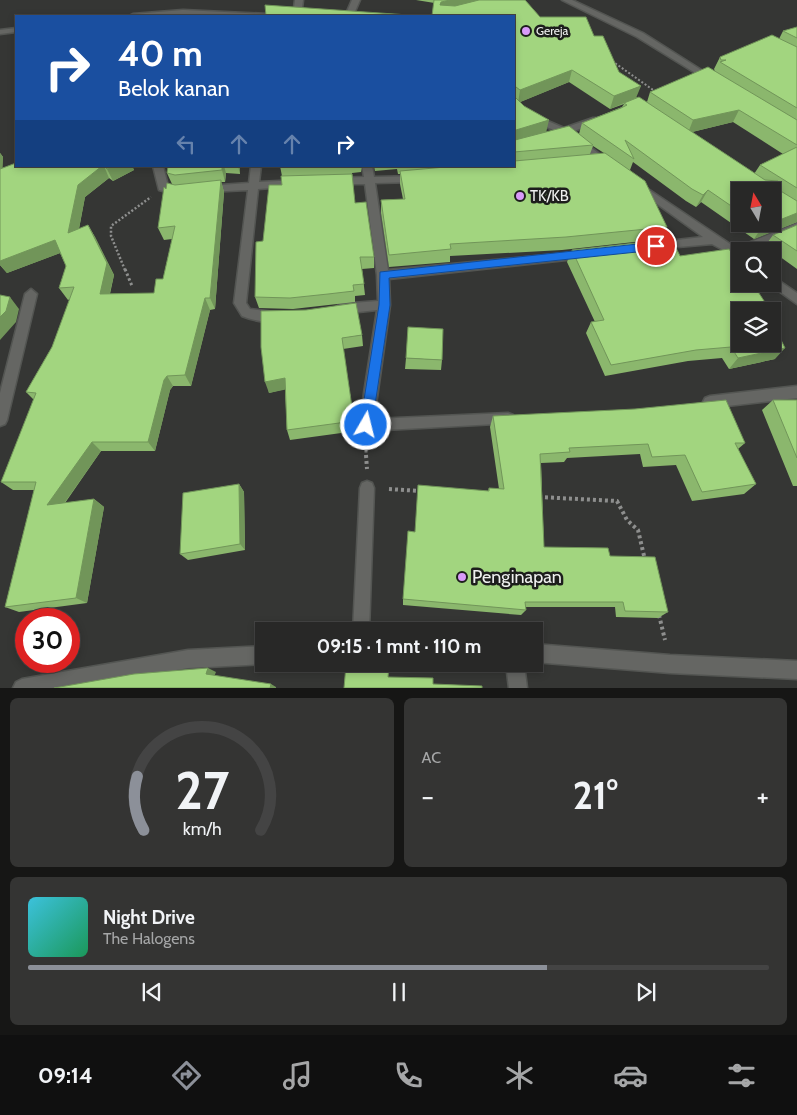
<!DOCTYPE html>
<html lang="id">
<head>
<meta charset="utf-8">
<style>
	:root { --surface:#282827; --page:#343433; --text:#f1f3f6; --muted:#a5a6a7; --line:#444; --accent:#8c9099 }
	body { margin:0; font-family:Cabin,sans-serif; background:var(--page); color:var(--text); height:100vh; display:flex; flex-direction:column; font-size:19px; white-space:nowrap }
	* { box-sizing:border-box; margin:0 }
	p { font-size:16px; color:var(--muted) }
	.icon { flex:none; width:28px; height:28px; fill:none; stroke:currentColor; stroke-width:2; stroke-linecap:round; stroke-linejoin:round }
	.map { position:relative; height:688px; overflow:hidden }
	.drawer { display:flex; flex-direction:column; gap:10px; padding:10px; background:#161615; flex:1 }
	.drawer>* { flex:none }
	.guide { position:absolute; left:15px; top:15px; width:500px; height:152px; border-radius:0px; box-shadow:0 2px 8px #0003,0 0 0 1px var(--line); background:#1a4fa0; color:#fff; overflow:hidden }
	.needle { width:32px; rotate:350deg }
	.fabs { position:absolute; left:731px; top:182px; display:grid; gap:10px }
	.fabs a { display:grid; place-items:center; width:50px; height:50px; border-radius:0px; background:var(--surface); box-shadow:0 2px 8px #0003,0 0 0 1px var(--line); font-size:25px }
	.speed { position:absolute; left:15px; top:608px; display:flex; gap:10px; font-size:25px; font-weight:700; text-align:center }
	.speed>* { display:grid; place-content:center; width:65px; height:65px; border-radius:50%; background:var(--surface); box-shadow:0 2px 8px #0003,0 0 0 1px var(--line); line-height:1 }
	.speed .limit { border:8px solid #d22; background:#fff; color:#111 }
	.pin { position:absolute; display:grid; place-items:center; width:42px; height:42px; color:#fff; margin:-21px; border:2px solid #fff; border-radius:50%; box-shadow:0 1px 5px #0007 }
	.me { position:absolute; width:55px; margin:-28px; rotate:8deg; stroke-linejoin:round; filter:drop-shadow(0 0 4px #0008) }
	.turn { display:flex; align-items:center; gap:18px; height:105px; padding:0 20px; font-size:22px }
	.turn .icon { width:65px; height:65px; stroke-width:2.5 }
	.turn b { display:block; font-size:35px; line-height:42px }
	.lanes { display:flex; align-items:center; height:48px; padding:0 20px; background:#0003; justify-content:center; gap:25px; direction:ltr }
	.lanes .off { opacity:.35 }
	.big { font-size:38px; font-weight:800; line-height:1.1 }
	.drawer .tile { flex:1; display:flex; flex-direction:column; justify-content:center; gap:8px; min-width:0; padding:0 18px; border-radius:8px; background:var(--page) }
	.drawer .dial { align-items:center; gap:0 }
	.dial svg { height:130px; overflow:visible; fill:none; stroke:var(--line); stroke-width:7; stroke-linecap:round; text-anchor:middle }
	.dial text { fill:var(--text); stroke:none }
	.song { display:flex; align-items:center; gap:15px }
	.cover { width:60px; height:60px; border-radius:8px; background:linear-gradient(135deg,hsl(190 70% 55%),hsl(150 70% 35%)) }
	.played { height:5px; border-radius:2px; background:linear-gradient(90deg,var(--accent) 70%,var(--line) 70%) }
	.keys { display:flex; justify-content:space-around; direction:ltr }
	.heat { display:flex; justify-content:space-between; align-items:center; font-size:28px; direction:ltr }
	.drawer .tiles { flex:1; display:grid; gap:10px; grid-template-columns:1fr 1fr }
	.tile:last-child { grid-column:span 2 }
	.trip { position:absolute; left:255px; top:622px; width:288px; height:50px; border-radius:0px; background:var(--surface); box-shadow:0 2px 8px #0003,0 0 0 1px var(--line); font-weight:800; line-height:50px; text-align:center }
	.dock { display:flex; height:80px; justify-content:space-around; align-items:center; background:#101010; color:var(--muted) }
	.dock .icon { width:35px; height:35px }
	.dock .selected { color:var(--accent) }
	.dock b { font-size:22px; color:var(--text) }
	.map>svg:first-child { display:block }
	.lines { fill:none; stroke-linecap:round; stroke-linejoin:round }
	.street-casing { stroke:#535552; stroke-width:3 }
	.path-far3 { stroke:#8e8f8e; stroke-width:2; stroke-dasharray:2 2; stroke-linecap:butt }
	.path-far2 { stroke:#8e8f8e; stroke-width:2.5; stroke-dasharray:2 2; stroke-linecap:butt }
	.path-far1 { stroke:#8e8f8e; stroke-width:3; stroke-dasharray:2.5 2.5; stroke-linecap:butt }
	.path { stroke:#8e8f8e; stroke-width:4; stroke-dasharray:3 3; stroke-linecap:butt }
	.street { fill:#656663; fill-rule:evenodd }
	.wall { fill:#8bb76d; fill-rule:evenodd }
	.shaded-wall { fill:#719559 }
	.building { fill:#a2d57f; stroke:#719559 }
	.route { fill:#1a73e8; stroke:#114b97 }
	.poi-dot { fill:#d89af8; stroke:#1d1e1c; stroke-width:2 }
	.labels { text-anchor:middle; stroke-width:5; stroke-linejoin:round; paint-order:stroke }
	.far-poi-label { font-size:12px; fill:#eff0ef; stroke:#1d1e1c; text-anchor:start }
	.poi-label { font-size:15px; fill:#eff0ef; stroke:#1d1e1c; text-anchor:start }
	.near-poi-label { font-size:18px; fill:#eff0ef; stroke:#1d1e1c; text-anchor:start }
</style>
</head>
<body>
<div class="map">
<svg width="797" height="688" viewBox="0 0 797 688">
	<rect width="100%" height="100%" fill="#353634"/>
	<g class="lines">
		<g class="street-casing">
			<path id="street" d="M295 0H303L301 16H293Z
				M352 0H360L353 16H345Z
				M562 0H572L643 33 717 80 710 82 637 37Z
				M183 10 268 14 272 16 183 14 129 16 133 14Z
				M16 28V32L0 34V30Z
				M514 102 529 113 564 128 593 118H599V122L571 132 611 163 609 165H603L563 135 554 136 552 134 556 131 523 117 514 109Z
				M153 166H163L168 186 183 190V194L179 195 159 190Z
				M251 166H261L259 182 299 180 304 183 299 186 258 189 246 303 250 309 282 313 284 316C277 327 252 320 242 316L234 303 248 190 206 192 201 189 206 186 249 183Z
				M362 166H372L374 177 416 176 421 179 416 182 375 183 388 270 589 251 591 254 589 257 585 258 389 279 390 305 374 419 508 413 513 415 515 419 513 423 366 431 361 429 359 425 377 310 340 314 334 309 340 304 378 301 377 275 365 184H336L331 181 336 178 364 177Z
				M639 183 736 248 797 223V231L749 251H740V259L712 244 655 249 653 246 655 243 659 242 703 237 635 188V184Z
				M772 276 797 293V304L769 284H772Z
				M31 289 37 294 7 420 5 424 0 426V393L25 294Z
				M797 386V398L710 408 705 406 703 402 705 398 710 396Z
				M367 481 372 483 374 488 369 631H353L360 488 362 483Z
				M534 644 670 655 797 661V679L670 673 534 662Z
				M264 646V664L188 668 75 688H13L16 682 22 679 188 650Z
				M506 664H524L527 688H509Z"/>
		</g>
		<path class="path-far3" d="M612 61 656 92"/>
		<path class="path-far2" d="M125 270 111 236V226L151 197"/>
		<path class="path-far1" d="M125 269 132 286
			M366 445V456"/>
		<path class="path" d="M366 455 367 469
			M389 489 420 491
			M539 497 617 501 627 520 638 530 645 560
			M659 615 665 640"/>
		<use href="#street" class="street"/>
	</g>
	<path class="wall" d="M416 0H525L540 17 594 36 637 98 647 102 650 92 715 71 714 69 720 57 779 39 783 31 797 27V222L754 239 701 202 696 207 686 201 633 162 630 170 667 227 661 239 562 250 450 256V262L389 267 381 213V200L403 199 400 184V174H398L397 169 375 171 374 166H514V16ZM569 82 610 109 624 104 622 107 582 123 579 134 546 132 520 102ZM733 122 783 154 760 165 754 174 692 132ZM593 146 604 153 590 154ZM740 191 772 224H740Z
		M0 153 3 157 2 168 16 166H132L134 170 113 181 109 178 85 197 79 229 88 225 95 237 114 275 110 294 154 293 163 279 172 239 164 240 158 228 166 189 172 184 167 173 168 166H240V174L226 173 225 182H221L224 192 215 309 210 310 191 386H173L170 390 155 451H101L65 503 94 499 104 507 87 603 19 612 5 607 34 490H13L1 482 34 400 26 392 52 347 70 299 68 300 59 288 66 266 60 253 7 273 0 265Z
		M280 166H362L361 172 352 173 355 203 374 257V268L362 269 365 295 355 296V302L293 309 259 308 255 297 263 241 282 185V176Z
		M797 225V269L765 246 773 235Z
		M572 250 680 256 740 311 775 359 729 369 722 358 688 361 605 376 586 333 591 322H595L567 262Z
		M362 335 363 346 343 349 356 431 290 440 287 430 285 389 269 393 261 347Z
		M406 358 442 360 441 370 405 369Z
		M773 400H797V486H793L762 410Z
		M493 416 745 443 738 449 756 484 744 494 692 501 676 465 643 467 640 454 567 458 564 462 541 463 544 547 610 556 668 612 658 618 616 617 615 607H526V610L521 615 403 605V599L415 532 488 491 489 488 499 489 490 427Z
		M239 484 244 492 245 550 188 560 180 554Z"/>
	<path class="shaded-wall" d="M450 0H502L441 14 440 5 441 2Z
		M572 70 569 82 518 103 520 90Z
		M641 86 636 98 610 109 614 96Z
		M516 87 514 100V90Z
		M739 110 733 122 688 133 693 120Z
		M549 120 546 133 514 143 516 130Z
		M0 153 3 157 2 184 0 181Z
		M102 166H104L109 178 85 197 76 244 68 233 78 185Z
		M112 166H132L134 170 113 181 107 169Z
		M222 166H224L226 173 225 182 222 170Z
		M238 166H240V174Z
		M221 180 224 192 215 309 210 298Z
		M708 190 701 202 696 207 703 195Z
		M797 213V222L754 239 762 227 770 224H772V223Z
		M88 225 95 237 114 275 107 305 100 294Z
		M55 240 63 252 7 273 0 265V261Z
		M10 297 19 309 16 322 0 340V317Z
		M205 298 210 310 191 386 185 375Z
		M785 348 775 359 729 369 738 358Z
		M167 376 173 386 170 390 155 451 148 442 164 380Z
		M285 378 288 389 269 393 265 382Z
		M92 442 101 451 58 512 47 505Z
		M239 484 244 492 245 550 240 544Z
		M94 499 104 507 87 603 76 598Z
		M208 668 216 672 214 677 206 674Z
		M271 684 276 687V688H270Z"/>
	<path class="building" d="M434 0H450L441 2 440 5 455 6 479 0H525L540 17H586L594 36H603L619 72 641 86 614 96 572 70 520 90 516 87 514 90V16H432Z
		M265 5 423 16H266Z
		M797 27V38L783 31Z
		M772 35 797 47V108L720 62 726 60H721L720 57Z
		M708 67 797 120V145L739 110 693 120 650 92Z
		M514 96 524 106 549 120 516 130 515 140 569 126 593 145 514 152Z
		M639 97 765 180 778 181 779 190 797 201V213L772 223V191H740V212L708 190 703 195 692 189 625 140 634 159 582 123 621 108 627 105 624 103Z
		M797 147V188L760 165Z
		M605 153 645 181 667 227 566 237 450 244 451 249 389 255 381 200 405 199 400 171 457 166H514V161Z
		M16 163V166H102L78 185 68 233 88 225 107 263 100 294 154 293 156 279H163L175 226 158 228 164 187 166 189 167 183 175 185 221 180 210 298H205L185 375 167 376 164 380 148 442H92L47 505 94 499 76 598 5 607 36 482H1L36 393 26 392 52 347 74 287 59 288 66 266 55 240 0 261V169Z
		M104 166H112L107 169Z
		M168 166H222V170L175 175 167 173Z
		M352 174 355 203 366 202 374 257H360L364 284 353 285 354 291 328 294 290 298 255 297 256 242 263 241 269 185H282L281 176Z
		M758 224H770L762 227Z
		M797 225V251L773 235Z
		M672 239 680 256 729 249 740 265V284H753L770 310 768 311H740V344H772V322L785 348 738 358 731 347 696 350 611 365 591 322 604 320 572 250Z
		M0 295 10 297 6 311 0 317Z
		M356 303 362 335 342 338 354 421 287 430 285 378 265 382 261 347V311L306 310Z
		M408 327 443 329 442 360 406 358Z
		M726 400 745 443H735L756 484 702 492 685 455 652 457 648 444 569 448 570 452 540 454 544 547 608 548 610 556 655 557 668 612 625 611 623 602H525L526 610 403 599 408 531 415 532 418 485 489 491V488L504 489 493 416 635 409Z
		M773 400H797V458Z
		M239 484 240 544 180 554 183 493Z
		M346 665 389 667 388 677 433 678V684L482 686V688H344Z
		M208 668 206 674 271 684 270 688H54L134 674Z"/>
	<path class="route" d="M656 242 661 246 656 250 389 278 390 305 372 425 370 429H362L360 425 379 305 380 272Z"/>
	<g class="poi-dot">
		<circle cx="526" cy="31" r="5"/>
		<circle cx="520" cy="196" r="5"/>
		<circle cx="462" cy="577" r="5"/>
	</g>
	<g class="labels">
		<g class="far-poi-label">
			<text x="536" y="35">Gereja</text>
		</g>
		<g class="poi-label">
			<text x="530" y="201">TK/KB</text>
		</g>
		<g class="near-poi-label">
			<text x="472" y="583">Penginapan</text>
		</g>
	</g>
</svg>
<div class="fabs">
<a><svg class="needle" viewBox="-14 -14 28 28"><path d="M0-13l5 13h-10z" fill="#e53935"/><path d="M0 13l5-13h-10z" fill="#a5a6a7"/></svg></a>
<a><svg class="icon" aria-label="search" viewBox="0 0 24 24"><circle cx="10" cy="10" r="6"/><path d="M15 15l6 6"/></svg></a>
<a><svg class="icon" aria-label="layers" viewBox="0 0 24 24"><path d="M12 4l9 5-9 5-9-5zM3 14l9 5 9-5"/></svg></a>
</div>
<div class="speed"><div class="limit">30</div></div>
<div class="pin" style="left:656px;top:246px;background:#d93025"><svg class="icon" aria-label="arrive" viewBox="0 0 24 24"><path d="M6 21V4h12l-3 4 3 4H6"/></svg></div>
<svg class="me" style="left:366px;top:425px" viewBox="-20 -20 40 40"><circle r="17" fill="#1a73e8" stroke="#fff" stroke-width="3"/><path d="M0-11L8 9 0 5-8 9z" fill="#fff"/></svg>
<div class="trip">09:15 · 1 mnt · 110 m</div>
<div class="guide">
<div class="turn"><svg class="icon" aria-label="right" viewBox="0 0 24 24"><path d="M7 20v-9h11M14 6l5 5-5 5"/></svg><div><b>40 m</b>Belok kanan</div></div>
<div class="lanes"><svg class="icon off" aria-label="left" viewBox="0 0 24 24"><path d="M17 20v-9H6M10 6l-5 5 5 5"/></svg><svg class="icon off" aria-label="ahead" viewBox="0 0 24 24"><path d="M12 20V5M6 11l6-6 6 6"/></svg><svg class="icon off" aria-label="ahead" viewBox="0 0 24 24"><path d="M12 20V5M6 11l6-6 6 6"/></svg><svg class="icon" aria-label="right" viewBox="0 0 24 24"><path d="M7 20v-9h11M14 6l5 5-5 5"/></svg></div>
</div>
</div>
<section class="drawer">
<div class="tiles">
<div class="tile dial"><svg viewBox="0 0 100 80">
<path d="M14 69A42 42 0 1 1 86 69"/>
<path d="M14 69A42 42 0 0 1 10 36" stroke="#8c9099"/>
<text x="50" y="56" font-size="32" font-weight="700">27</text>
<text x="50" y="72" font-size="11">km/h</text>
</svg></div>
<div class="tile"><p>AC</p>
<div class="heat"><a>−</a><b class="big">21°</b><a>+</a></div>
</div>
<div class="tile">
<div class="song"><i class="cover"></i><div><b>Night Drive</b><p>The Halogens</p></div></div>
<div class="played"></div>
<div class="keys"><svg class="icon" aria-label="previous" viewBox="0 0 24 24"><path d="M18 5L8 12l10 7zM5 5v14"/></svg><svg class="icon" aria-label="pause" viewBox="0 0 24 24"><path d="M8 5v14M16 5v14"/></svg><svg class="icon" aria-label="next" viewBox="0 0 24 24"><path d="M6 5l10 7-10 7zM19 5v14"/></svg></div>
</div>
</div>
</section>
<nav class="dock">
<b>09:14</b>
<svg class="icon selected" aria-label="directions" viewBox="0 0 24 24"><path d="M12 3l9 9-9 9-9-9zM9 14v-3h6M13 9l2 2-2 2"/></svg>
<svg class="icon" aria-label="music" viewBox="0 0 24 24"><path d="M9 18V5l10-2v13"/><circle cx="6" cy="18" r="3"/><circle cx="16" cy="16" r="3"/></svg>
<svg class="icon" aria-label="phone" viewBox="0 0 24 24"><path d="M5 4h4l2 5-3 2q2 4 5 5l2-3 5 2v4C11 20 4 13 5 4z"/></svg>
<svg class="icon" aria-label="climate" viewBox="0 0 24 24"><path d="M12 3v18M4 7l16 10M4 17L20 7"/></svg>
<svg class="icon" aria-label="car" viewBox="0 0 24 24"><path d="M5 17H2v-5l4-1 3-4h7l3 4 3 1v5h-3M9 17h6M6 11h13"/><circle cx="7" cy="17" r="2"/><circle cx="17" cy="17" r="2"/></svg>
<svg class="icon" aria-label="filters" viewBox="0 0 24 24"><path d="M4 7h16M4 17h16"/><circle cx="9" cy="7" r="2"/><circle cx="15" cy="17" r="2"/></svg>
</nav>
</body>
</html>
